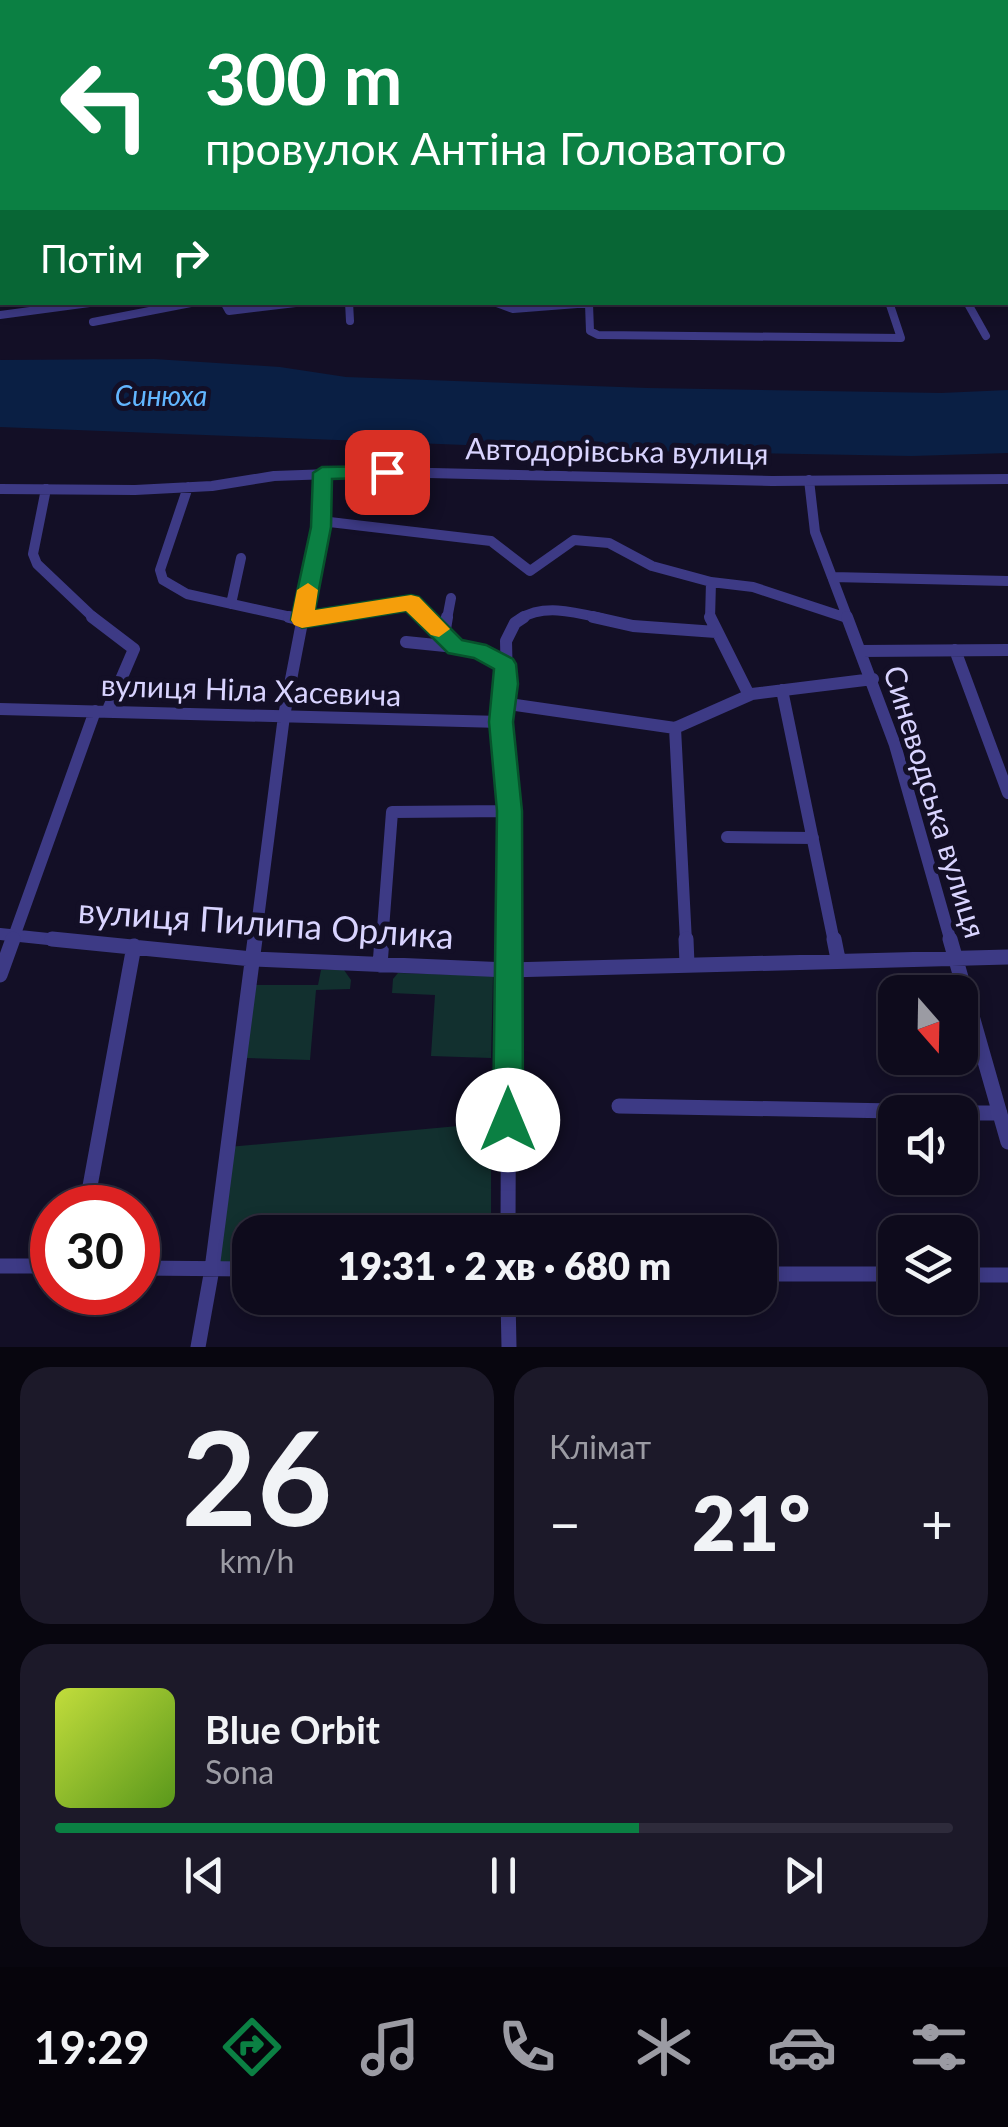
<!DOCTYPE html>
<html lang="uk">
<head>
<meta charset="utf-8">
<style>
	:root { --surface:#0e0b1c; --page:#1c1929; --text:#f1f3f6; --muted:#9b9ba3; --line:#2e2b3b; --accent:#0b8043 }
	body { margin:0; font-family:Lato,sans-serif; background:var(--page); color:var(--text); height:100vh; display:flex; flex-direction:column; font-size:38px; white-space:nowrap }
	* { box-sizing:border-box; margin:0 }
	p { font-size:32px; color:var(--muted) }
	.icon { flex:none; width:55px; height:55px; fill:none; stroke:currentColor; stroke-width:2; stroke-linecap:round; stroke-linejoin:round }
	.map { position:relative; height:1347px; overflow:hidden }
	.drawer { display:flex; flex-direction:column; gap:20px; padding:20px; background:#08060f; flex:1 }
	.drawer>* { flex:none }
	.hud { position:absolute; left:0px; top:0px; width:1010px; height:305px; box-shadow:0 5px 15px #0003,0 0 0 2px var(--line); background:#0b8043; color:#fff; overflow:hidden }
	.needle { width:65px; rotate:160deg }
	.controls { position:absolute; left:878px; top:975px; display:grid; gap:20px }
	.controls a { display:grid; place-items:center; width:100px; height:100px; border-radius:20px; background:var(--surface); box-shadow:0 5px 15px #0003,0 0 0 2px var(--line); font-size:50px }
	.speed { position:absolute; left:30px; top:1185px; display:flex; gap:20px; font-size:50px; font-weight:700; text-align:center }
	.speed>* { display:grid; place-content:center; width:130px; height:130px; border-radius:50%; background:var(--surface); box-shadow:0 5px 15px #0003,0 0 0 2px var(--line); line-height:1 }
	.speed .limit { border:15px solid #d22; background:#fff; color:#111 }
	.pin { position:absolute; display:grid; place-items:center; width:85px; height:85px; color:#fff; margin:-42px; border-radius:20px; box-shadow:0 5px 15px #0006 }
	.me { position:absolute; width:110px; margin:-55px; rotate:0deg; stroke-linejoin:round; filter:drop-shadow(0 0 8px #0008) }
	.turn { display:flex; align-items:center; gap:35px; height:210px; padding:0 40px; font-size:45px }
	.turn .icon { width:130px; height:130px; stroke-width:2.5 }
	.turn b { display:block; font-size:70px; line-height:85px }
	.then { display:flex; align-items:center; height:95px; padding:0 40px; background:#0003; gap:20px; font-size:38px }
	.big { font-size:75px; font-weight:800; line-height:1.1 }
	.drawer .widget { flex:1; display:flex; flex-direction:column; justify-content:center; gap:15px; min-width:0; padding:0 35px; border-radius:30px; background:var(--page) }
	.drawer .dial { align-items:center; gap:0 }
	.dial b { font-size:130px; line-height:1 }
	.song { display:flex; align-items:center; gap:30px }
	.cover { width:120px; height:120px; border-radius:15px; background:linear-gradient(135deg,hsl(70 70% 55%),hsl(90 70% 35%)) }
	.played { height:10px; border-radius:5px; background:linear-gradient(90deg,var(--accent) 65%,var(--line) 65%) }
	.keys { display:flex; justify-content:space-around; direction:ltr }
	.heat { display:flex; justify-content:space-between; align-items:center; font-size:55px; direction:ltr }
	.drawer .tiles { flex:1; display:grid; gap:20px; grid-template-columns:1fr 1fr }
	.widget:last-child { grid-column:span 2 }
	.trip { position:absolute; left:232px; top:1215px; width:545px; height:100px; border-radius:30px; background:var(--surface); box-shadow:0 5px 15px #0003,0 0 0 2px var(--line); font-weight:800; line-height:100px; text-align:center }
	.tab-bar { display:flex; height:160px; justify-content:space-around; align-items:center; background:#06040b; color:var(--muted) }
	.tab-bar .icon { width:70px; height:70px }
	.tab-bar .current { color:var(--accent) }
	.tab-bar b { font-size:45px; color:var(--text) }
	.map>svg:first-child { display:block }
	.green { fill:#12302f }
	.water { fill:#0a1f44 }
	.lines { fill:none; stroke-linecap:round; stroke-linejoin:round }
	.street-far4 { stroke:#3d3a85; stroke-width:6 }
	.street-far3 { stroke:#3d3a85; stroke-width:8 }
	.street-far2 { stroke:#3d3a85; stroke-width:10 }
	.street-far1 { stroke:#3d3a85; stroke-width:12 }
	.street { stroke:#3d3a85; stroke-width:15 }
	.primary { fill:#c25bff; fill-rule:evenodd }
	.route { fill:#0b8043; stroke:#07532c; stroke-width:2.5 }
	.slow { fill:#f59e0b }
	.labels { text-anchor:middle; stroke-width:10; stroke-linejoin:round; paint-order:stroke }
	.far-water-label { font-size:28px; font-style:italic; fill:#62b6ff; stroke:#130f26 }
	.street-label { font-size:30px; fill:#d9d4ff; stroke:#130f26 }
	.near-street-label { font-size:35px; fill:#d9d4ff; stroke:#130f26 }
</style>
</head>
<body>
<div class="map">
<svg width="1008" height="1347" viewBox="0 0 1008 1347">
	<rect width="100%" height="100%" fill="#130f26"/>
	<path class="green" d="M321 970H344L351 980 350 989 316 990 310 1060 246 1058 254 985H318Z
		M398 973 493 976 491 1058 431 1056 435 995 392 993 393 979Z
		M491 1123V1232H250V1264L217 1266 228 1147Z"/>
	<path class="water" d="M154 359 280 367 346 377 648 388 941 393 1008 390V453L912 456 593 450 0 427V360Z"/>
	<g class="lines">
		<path class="street-far4" d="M234 0 242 2
			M307 0 319 2
			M606 0 613 2
			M666 0 674 2
			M427 2 431 0
			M726 2 734 0"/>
		<path class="street-far3" d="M224 302 229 311 304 302
			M349 302 350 321
			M494 302 513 309 603 302
			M967 302 986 336
			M589 304 590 331 598 335 901 338 889 302
			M0 315 97 302
			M93 322 196 302"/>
		<path class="street-far2" d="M809 480 815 532 848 619
			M188 487 160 570 163 580 187 594 300 619
			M0 489 135 490 212 486 274 476 387 472 772 481 1008 479
			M46 489 33 554 37 564 95 619
			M321 521 491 541 530 571 574 540 609 543 652 566 711 582 753 587 847 618
			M832 577 1008 581
			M231 604 241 558
			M303 619 321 527 322 473
			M305 619 411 602 428 619
			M447 619 451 598
			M520 619C544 603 578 613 604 619
			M710 619 711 582"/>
		<path class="street-far1" d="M92 617 134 649 107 712
			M289 617 302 620 320 617
			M426 617 455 647 479 651 505 664
			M593 617 633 626 716 632
			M710 617 749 695
			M847 617 895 745 951 942
			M444 635 447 617
			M406 642 455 647
			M955 650 1008 793
			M860 651 1008 650
			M782 690 834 942
			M502 703 675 728 752 694 873 679
			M0 709 501 722
			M675 728 686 942
			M727 837 813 838
			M0 934 77 942
			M12 942 95 711
			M255 942 284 716 303 617
			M382 942 392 812 509 811
			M509 942V811L501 722 507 684 506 641 515 623 524 617"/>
		<path class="street" d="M52 939 252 959 508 970 1008 957
			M686 939 687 964
			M834 939 838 959
			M950 939 1008 1142
			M380 965 382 939
			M0 975 13 939
			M619 1106 948 1112
			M960 1113H1000
			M86 1208 134 946
			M508 1232 509 939
			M0 1266H52
			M138 1268 250 1269
			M760 1274H895
			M960 1275H1008
			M508 1298 509 1347
			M198 1347 212 1269 255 939"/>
		<path class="primary" d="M0 226H2V232H0Z"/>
	</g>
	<path class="route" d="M387 466 394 468V477L332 479 331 527 315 610 411 595 419 597 462 640 486 645 513 659 516 664 518 684 513 722 522 811 523 1120 519 1131 508 1135 497 1131 493 1120 497 811 489 722 494 669 474 658 448 653 406 611 302 628 291 620 311 527 313 473 322 467Z"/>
	<path class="slow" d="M308 583 318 590 315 610 411 595 419 597 450 629 439 637 431 635 406 611 302 628 294 625 291 620 297 590Z"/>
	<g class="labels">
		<g class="far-water-label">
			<text x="161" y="406">Синюха</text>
		</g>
		<g class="street-label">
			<text transform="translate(617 452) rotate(1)" y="10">Автодорівська вулиця</text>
			<text transform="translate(251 691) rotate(2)" y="10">вулиця Ніла Хасевича</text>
			<text transform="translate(934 802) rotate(73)" y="10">Синеводська вулиця</text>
		</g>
		<g class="near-street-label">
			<text transform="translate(266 924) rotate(4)" y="12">вулиця Пилипа Орлика</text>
		</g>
	</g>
</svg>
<div class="controls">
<a><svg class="needle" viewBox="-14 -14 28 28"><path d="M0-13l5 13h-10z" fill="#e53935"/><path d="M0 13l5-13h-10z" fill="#9b9ba3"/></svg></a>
<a><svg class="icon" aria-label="sound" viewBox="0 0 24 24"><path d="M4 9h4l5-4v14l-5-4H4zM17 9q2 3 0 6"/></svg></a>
<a><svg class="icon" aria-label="layers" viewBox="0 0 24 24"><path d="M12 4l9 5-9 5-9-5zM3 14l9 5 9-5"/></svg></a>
</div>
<div class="speed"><div class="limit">30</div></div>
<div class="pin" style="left:387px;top:472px;background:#d93025"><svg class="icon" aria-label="arrive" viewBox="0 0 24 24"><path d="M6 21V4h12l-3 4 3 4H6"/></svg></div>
<svg class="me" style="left:508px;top:1120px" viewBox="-20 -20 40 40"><circle r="19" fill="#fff"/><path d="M0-13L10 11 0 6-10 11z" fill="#0b8043"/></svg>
<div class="trip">19:31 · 2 хв · 680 m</div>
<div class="hud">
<div class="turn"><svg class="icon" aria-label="left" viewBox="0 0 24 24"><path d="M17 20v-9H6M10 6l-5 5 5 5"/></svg><div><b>300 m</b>провулок Антіна Головатого</div></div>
<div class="then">Потім<svg class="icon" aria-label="right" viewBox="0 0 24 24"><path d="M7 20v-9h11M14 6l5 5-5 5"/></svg></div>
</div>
</div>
<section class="drawer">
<div class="tiles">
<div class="widget dial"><b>26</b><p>km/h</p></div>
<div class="widget"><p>Клімат</p>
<div class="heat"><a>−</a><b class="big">21°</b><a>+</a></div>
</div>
<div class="widget">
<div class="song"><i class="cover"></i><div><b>Blue Orbit</b><p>Sona</p></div></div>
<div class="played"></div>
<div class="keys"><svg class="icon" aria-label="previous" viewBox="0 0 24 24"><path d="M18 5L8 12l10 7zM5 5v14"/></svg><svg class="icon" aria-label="pause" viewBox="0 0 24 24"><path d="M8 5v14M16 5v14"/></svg><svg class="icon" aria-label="next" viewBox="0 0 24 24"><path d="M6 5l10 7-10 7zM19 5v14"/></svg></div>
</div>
</div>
</section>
<nav class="tab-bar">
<b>19:29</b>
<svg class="icon current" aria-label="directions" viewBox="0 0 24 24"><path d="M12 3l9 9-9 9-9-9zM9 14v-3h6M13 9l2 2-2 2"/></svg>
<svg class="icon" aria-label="music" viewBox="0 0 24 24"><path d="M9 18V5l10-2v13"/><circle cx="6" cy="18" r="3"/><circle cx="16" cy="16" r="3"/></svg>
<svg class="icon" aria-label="phone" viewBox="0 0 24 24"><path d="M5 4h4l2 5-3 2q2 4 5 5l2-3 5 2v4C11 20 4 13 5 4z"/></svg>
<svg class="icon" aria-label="climate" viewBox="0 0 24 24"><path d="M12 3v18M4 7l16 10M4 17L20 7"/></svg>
<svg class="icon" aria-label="car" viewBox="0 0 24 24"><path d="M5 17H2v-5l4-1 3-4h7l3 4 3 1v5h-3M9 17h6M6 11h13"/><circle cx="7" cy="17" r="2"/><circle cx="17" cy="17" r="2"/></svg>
<svg class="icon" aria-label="filters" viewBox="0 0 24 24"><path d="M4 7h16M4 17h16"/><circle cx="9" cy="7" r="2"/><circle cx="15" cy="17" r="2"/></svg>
</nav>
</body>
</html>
